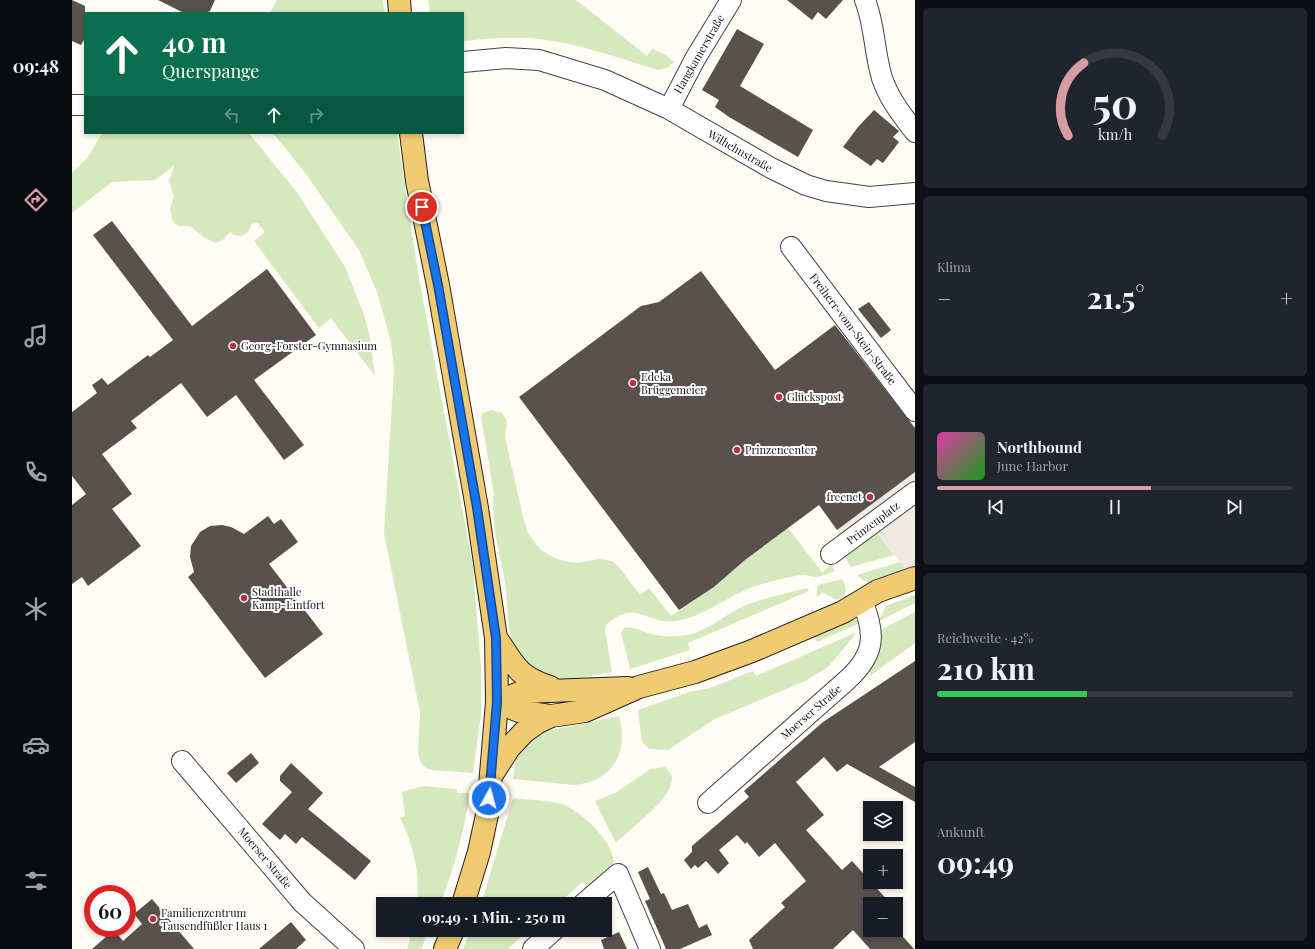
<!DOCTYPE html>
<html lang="de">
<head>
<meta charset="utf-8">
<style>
	:root { --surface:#171b24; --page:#20242c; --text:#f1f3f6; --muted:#9ea1a6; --line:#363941; --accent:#d89ba3 }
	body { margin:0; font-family:"Playfair Display",serif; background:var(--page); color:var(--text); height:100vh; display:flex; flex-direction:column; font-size:15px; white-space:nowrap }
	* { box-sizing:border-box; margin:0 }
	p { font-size:13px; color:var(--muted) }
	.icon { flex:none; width:22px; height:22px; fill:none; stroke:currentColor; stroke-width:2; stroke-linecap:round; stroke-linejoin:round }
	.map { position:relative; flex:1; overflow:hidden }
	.sheet { display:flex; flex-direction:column; gap:8px; padding:8px; background:#0d0f14; width:400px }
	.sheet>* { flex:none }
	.guide { position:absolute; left:12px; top:12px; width:380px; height:122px; border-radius:0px; box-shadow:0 2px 6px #0003; background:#0b6e4f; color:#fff; overflow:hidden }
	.tools { position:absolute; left:791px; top:801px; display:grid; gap:8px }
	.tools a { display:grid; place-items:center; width:40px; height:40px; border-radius:0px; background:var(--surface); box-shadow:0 2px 6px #0003; font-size:20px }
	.speed { position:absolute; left:12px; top:885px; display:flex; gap:8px; font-size:20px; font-weight:700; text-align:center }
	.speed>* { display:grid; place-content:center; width:52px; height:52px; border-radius:50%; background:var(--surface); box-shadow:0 2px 6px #0003; line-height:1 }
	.speed .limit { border:6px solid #d22; background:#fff; color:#111 }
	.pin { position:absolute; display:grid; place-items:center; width:34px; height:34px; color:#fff; margin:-17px; border:2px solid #fff; border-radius:50%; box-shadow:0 1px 4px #0007 }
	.me { position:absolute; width:44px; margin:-22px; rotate:7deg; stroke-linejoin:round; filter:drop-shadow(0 0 3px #0008) }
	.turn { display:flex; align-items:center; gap:14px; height:84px; padding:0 12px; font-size:18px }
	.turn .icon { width:52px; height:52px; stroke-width:2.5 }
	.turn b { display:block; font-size:28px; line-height:34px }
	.lanes { display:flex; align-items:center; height:38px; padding:0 12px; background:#0003; justify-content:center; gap:20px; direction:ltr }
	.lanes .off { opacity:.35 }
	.big { font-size:30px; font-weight:700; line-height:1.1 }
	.sheet .card { flex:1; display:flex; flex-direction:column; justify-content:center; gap:6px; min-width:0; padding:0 14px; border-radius:6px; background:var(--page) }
	.sheet .dial { align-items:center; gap:0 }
	.dial svg { height:104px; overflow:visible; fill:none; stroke:var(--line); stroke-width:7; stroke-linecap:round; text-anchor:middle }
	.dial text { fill:var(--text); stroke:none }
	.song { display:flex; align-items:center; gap:12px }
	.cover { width:48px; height:48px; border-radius:6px; background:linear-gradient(135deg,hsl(320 70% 55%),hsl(120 70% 35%)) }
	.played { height:4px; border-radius:2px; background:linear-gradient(90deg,var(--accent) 60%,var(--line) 60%) }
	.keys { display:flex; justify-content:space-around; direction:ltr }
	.heat { display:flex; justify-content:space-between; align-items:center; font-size:22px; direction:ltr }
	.charge { height:6px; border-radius:3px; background:linear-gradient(90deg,#34c759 42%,var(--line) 0) }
	.trip { position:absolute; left:304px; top:897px; width:236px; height:40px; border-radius:0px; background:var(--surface); box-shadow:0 2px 6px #0003; font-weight:700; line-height:40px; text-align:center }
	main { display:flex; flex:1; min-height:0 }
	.menu { display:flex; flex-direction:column; width:72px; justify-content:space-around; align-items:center; background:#090b0e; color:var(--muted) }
	.menu .icon { width:28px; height:28px }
	.menu .selected { color:var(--accent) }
	.menu b { font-size:18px; color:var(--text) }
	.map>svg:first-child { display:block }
	.green { fill:#d6e8be }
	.plaza { fill:#efebe2 }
	.building { fill:#58514d }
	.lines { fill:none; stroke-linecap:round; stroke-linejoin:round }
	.minor-casing { stroke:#434343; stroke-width:22 }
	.major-casing { stroke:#212121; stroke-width:24 }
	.minor { stroke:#fff; stroke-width:20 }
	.major { stroke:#f1cb71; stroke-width:22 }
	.route-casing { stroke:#114b97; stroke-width:10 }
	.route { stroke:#1a73e8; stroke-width:7 }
	.poi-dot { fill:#ba2f3d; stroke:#fff; stroke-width:1.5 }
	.labels { text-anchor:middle; stroke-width:4; stroke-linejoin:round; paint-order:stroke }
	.street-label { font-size:11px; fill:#101010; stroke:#fff }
	.poi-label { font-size:11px; fill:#101010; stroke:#fff; text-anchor:start }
</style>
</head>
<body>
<main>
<nav class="menu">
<b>09:48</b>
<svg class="icon selected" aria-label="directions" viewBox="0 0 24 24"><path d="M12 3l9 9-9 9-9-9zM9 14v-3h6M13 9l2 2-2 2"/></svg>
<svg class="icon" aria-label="music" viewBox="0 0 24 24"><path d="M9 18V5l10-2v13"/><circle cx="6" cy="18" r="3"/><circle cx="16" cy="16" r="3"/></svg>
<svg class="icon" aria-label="phone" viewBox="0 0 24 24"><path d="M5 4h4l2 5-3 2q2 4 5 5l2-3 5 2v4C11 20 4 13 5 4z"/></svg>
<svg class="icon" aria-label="climate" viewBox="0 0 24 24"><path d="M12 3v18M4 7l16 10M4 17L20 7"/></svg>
<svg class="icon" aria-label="car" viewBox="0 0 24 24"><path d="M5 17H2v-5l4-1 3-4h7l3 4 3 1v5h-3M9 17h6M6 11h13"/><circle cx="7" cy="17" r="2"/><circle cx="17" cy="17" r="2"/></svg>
<svg class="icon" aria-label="filters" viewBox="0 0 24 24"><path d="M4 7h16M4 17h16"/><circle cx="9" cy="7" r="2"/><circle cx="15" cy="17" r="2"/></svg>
</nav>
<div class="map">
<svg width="843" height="949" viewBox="0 0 843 949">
	<rect width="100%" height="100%" fill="#fefcf4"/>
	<path class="green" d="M205 0H311L312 13H198Z
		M356 0H504L575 56 580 49 594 55 602 62 595 68 586 70C547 58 508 44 468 39 446 36 413 39 391 41V13H358Z
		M30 133H177L226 194 273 267 291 312 297 333 303 376 259 318 247 328 182 241 193 232 186 223 179 224C178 235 167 240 158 232L152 239 144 243 131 237 118 226H107L103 224 100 219 98 208 102 197 97 181 102 166 83 180 40 182 0 213V173L16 157Z
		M201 133H325L346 273 401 566 409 669V714L401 773 360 770 354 768 349 763 346 753 348 712 312 533 322 370 319 342 305 292 287 250 234 174Z
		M419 410 430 413 435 421 433 437 451 517 456 533 464 544 470 551 485 559 496 562 506 563 527 559 540 561 547 567 568 595 577 588 599 616 642 587 673 560 716 528 750 572 759 565 763 571C757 573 750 576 743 577 738 577 734 573 728 575 713 578 696 582 681 587 656 596 629 618 604 621 573 625 564 598 534 625L533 630 540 672C521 675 482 686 465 675 460 673 443 653 442 648 435 630 436 609 434 590 430 559 418 526 422 494L409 416 411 413Z
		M804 531 822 555 779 567 771 555Z
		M828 562 837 574C818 579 801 591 785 575Z
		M770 579C775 587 776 595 766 600L751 593 744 597 746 585Z
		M735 588 737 591 616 643 618 650 558 669 549 633 552 628C561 626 570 632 579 634 590 637 604 637 616 635 635 631 650 617 668 608 689 598 713 594 735 588Z
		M843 595V603L807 621 814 606Z
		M843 612V643L799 675 795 669 807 631Z
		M778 619 786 620 788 623 745 642 742 636Z
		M783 633V635L756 667 733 681 643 719 596 750 577 749 570 742 566 710 621 691 638 688 681 671 684 676Z
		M547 716C557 752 541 782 502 785L441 779 444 757 448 749 466 733Z
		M593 767C596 770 601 775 600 780 598 801 558 828 544 843L523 801 543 793 579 769Z
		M351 786 385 789V793H398C392 831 382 869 368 904H345C348 870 342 849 328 817L333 816 330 792Z
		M441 798C455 800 477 800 490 804 509 811 548 846 541 868L517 889 510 882 486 904H409Z
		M340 930H357L349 949H335Z
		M399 930H457L436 949H391Z"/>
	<path class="plaza" d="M843 472V572L837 574 804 531 780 549 765 530Z"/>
	<path class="building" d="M0 0 13 6V38L9 45 0 41Z
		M86 0H143L138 11 133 13H112Z
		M715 0H771L754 19 746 12 740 20Z
		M665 29 692 44 668 86 741 130 726 157 657 117 643 107 647 100 630 90Z
		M802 110 827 131 821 137 827 142 811 163 805 159 799 166 771 147 786 127Z
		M40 221 120 326 195 269 244 335 182 380 232 445 212 460 164 395 135 417 109 383 59 421 65 428 30 454 60 494 40 509 69 546 16 586 10 577 0 584V505L14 494 0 476V412L25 393 20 385 30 378 36 385 76 355 78 357 101 340 21 235Z
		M629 271 703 370 763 325 843 428V472L765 530 747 505 673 560 642 587 607 610 447 397 569 306 587 302Z
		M797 302 819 330 809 338 786 309Z
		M196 516 202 524 209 519 226 542 197 564 251 634 193 678 116 577 122 572 118 557 119 546 128 532 138 526 150 525 159 527 172 534Z
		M843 661V742L807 767 843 787V802L775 764 765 772 752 757 724 782 752 815 734 830 770 870 780 861 819 904H798V930H825L842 949H798L781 930 761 949H681L677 940 713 907 709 903 734 881 703 843 687 857 675 842 673 844 665 835 647 850 657 863 646 874 634 861 626 868 623 865 619 869 612 860 620 852V846L677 797 672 791 751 722Z
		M179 753 187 763 164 783 155 773Z
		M219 763 251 793 236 809 299 861 283 880 230 837 224 844 213 834 208 840 190 824 220 792 208 781V776Z
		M576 867 589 894 592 893 600 910 616 904 627 928 635 924 640 935 608 949H594L573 901 578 899 566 872Z
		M80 899 122 949H20L42 930 51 941 70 924 62 914Z
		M219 922 234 940 224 949H187Z
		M547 932 555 949H532L529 940Z"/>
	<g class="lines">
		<g class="minor-casing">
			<path id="minor" d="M793 0C803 25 802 52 810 78 817 99 830 115 843 132
				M391 62 434 58 467 60 533 80 597 109 699 168 734 185 754 191 797 197 843 193
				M0 105H13
				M597 109 623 59 659 0
				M719 247 843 411
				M759 554 843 492
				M110 761 230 902 282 949
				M636 803 774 681C802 656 805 636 790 601
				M511 904 546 874 578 949
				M461 949 482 930"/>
		</g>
		<g class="major-casing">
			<path id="major" d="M327 0 328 13
				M339 133 345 181 366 285 405 508 424 638 425 702 416 810 407 852 391 904
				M425 639C442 665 447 678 478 687
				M425 702 450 692 556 688
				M425 702 447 711 479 716
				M421 773 437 748 452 732 466 722 479 716 513 711 567 687 623 672 680 651 771 612 806 591 843 578
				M373 949 381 930"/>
		</g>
		<use href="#minor" class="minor"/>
		<use href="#major" class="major"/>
	</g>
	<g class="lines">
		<g class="route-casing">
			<path id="route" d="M350 207 366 285 405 508 424 638 425 702 417 798"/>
		</g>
		<use href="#route" class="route"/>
	</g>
	<g class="poi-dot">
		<circle cx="161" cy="346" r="4"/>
		<circle cx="561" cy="383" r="4"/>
		<circle cx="707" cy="397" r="4"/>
		<circle cx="665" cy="450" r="4"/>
		<circle cx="798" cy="497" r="4"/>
		<circle cx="172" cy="598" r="4"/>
		<circle cx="81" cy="919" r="4"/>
	</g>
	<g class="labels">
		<g class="street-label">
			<text transform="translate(627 54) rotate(-60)" y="4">Hangkamerstraße</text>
			<text transform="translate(668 151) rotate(30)" y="4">Wilhelmstraße</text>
			<text transform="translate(781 329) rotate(53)" y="4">Freiherr-vom-Stein-Straße</text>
			<text transform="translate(801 523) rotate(-37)" y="4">Prinzenplatz</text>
			<text transform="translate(739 712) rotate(-41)" y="4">Moerser Straße</text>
			<text transform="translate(193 858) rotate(50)" y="4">Moerser Straße</text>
		</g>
		<g class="poi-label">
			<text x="169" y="350">Georg-Forster-Gymnasium</text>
			<text x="569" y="381">Edeka<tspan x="569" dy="13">Brüggemeier</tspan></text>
			<text x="715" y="401">Glückspost</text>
			<text x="673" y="454">Prinzencenter</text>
			<text x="790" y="501" text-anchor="end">freenet</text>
			<text x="180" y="596">Stadthalle<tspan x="180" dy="13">Kamp-Lintfort</tspan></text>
			<text x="89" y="917">Familienzentrum<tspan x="89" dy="13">Tausendfüßler Haus 1</tspan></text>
		</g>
	</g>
</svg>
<div class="tools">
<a><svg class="icon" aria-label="layers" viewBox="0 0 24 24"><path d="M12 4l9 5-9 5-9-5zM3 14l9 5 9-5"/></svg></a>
<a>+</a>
<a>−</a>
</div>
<div class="speed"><div class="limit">60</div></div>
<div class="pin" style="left:350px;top:207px;background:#d93025"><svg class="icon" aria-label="arrive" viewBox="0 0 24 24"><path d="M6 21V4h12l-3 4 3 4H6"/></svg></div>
<svg class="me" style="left:417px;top:798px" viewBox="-20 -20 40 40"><circle r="17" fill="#1a73e8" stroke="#fff" stroke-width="3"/><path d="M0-11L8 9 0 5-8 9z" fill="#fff"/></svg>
<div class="trip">09:49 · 1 Min. · 250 m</div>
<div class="guide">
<div class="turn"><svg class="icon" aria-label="ahead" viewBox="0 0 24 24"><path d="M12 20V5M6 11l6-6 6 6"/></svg><div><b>40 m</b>Querspange</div></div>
<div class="lanes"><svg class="icon off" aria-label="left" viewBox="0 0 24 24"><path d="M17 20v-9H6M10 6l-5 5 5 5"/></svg><svg class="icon" aria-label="ahead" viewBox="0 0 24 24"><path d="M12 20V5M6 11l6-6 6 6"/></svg><svg class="icon off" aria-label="right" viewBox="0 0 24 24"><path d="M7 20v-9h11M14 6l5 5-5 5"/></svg></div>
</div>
</div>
<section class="sheet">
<div class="card dial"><svg viewBox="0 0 100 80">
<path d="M14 69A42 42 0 1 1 86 69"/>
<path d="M14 69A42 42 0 0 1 26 13" stroke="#d89ba3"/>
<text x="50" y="56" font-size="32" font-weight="700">50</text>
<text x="50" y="72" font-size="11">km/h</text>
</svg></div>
<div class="card"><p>Klima</p>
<div class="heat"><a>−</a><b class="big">21.5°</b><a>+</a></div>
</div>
<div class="card">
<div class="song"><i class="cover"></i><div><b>Northbound</b><p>June Harbor</p></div></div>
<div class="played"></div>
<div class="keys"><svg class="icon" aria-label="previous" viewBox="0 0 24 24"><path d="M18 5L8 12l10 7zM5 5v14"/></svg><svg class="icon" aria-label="pause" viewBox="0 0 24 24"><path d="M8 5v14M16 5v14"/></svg><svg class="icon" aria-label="next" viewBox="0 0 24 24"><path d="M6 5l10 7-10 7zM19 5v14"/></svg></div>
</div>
<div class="card"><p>Reichweite · 42%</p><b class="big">210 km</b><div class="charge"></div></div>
<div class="card"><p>Ankunft</p><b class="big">09:49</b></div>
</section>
</main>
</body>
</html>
